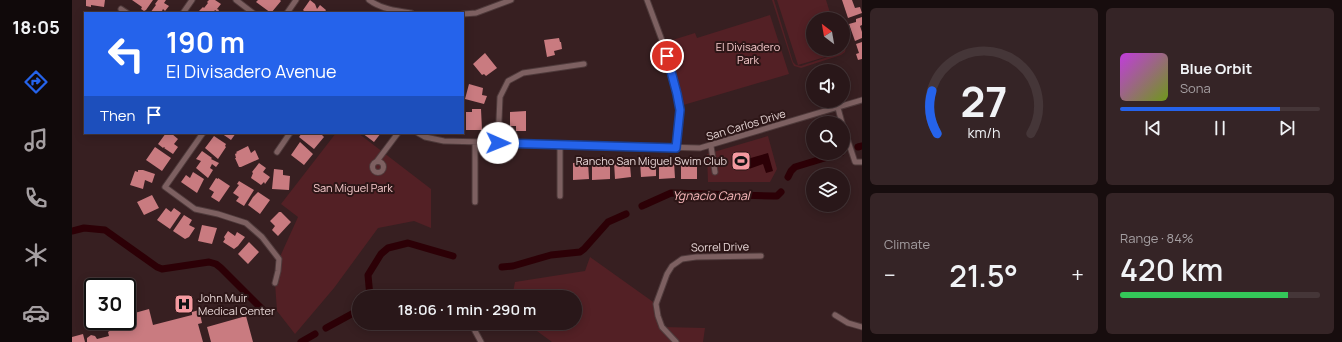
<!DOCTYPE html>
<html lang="en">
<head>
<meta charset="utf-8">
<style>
	:root { --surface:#291719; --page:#352426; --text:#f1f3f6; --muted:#a59fa2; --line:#453638; --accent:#2563eb }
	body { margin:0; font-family:Manrope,sans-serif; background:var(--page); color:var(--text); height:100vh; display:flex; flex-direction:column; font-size:15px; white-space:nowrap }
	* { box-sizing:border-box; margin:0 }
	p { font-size:13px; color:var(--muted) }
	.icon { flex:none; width:22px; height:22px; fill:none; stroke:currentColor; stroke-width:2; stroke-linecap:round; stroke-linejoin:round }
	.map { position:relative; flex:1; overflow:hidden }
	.drawer { display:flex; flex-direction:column; gap:8px; padding:8px; background:#170d0e; width:480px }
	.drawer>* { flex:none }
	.banner { position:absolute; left:12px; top:12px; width:380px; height:122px; border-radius:0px; box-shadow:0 2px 10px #0003,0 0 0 1px var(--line); background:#2563eb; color:#fff; overflow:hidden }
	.needle { width:26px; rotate:329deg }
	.controls { position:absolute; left:734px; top:12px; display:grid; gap:8px }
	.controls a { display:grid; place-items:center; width:44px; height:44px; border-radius:50%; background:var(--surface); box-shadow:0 2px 10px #0003,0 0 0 1px var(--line); font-size:20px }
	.speed { position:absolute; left:12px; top:278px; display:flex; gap:8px; font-size:20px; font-weight:700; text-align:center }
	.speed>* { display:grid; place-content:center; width:52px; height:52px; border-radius:50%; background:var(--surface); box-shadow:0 2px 10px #0003,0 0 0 1px var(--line); line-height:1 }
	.speed .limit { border:2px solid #111; border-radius:6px; background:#fff; color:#111 }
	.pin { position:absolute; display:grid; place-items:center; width:34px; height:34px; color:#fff; margin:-17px; border:2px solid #fff; border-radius:50%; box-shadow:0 1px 4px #0007 }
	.me { position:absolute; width:44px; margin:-22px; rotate:91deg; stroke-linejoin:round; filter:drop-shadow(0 0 3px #0008) }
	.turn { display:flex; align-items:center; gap:14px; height:84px; padding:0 16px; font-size:18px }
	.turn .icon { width:52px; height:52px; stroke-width:2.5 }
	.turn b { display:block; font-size:28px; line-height:34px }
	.then { display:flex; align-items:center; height:38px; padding:0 16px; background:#0003; gap:8px; font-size:15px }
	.big { font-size:30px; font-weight:600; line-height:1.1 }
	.drawer .card { flex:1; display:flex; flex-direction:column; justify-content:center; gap:6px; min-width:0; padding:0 14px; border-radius:6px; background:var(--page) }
	.drawer .dial { align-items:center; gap:0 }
	.dial svg { height:104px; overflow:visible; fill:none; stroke:var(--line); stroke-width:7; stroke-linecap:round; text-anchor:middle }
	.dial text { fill:var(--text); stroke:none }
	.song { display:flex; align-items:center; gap:12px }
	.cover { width:48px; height:48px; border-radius:6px; background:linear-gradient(135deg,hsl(290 70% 55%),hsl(80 70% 35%)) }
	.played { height:4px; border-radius:2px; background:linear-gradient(90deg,var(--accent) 80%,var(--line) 80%) }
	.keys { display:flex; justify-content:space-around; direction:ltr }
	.heat { display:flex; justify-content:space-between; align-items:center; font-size:22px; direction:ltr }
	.charge { height:6px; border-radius:3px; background:linear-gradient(90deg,#34c759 84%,var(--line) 0) }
	.drawer .tiles { flex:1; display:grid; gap:8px; grid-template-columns:repeat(2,1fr) }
	.trip { position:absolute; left:280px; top:290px; width:230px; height:40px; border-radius:20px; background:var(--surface); box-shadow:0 2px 10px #0003,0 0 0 1px var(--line); font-weight:600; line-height:40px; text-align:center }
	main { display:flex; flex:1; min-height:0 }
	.tabs { display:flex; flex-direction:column; width:72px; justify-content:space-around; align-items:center; background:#10090a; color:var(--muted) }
	.tabs .icon { width:28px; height:28px }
	.tabs .current { color:var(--accent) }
	.tabs b { font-size:18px; color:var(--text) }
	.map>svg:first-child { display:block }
	.green { fill:#532025 }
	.water { fill:#2c0006 }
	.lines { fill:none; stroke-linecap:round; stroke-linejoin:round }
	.canal { stroke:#2c0006; stroke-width:7 }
	.building { fill:#c97b80 }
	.street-casing { stroke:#4f3a3b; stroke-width:7 }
	.street { stroke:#7d6061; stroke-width:5 }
	.route-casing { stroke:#184099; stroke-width:10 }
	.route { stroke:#2563eb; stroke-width:7 }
	.labels { text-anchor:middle; stroke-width:4; stroke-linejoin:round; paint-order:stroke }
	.park-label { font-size:11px; fill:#f7cacc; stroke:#2d1617 }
	.street-label { font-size:11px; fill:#e9d8d8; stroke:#2d1617 }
	.poi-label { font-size:11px; fill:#e9d8d8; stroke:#2d1617; text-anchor:end }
	.water-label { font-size:12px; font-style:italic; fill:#fdbbbe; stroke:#2d1617 }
</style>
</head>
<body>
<main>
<nav class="tabs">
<b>18:05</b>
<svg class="icon current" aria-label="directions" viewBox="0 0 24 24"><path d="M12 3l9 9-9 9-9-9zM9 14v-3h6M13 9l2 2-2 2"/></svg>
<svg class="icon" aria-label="music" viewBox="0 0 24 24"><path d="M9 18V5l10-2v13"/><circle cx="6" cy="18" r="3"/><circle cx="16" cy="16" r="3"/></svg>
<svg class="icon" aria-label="phone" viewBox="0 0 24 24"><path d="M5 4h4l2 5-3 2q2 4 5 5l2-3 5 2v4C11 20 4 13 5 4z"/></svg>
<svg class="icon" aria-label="climate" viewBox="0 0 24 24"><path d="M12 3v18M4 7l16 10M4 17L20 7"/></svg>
<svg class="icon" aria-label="car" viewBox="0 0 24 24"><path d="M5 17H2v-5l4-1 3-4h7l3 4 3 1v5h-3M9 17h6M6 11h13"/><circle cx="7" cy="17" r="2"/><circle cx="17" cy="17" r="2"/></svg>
</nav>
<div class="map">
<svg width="790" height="342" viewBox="0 0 790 342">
	<rect width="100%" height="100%" fill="#371f21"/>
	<path class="green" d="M700 0H702L721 62 724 65 729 66 770 52 726 65 705 0H754L760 19H741V49H769L771 52 772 48 771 37 774 47 773 52 769 55 729 68 722 66 720 62Z
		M698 15 717 74 608 106 591 43 623 33 625 38Z
		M264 133H286L359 189V228L342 221 306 228 262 288 223 334 205 311 203 283 207 259 226 217 209 204Z
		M696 136 705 169 698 182H636L635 154Z
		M518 257 584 304 590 327 633 328 631 342H480L454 323H503V297H440L443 282 513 271Z"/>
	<path class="water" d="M696 153 701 171 694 173 691 164 677 169 675 159Z"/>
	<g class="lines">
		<path class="canal" d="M786 147 790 146
			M716 177 719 171 723 167 769 153
			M570 206 599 193 702 196H705L709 192
			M0 231 12 228 33 230 85 267 90 269 137 262 144 264 149 268 191 310
			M430 267 441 266 479 255 508 252 512 249 536 222 554 214
			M298 297 296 275 309 254 316 248 336 243 381 256
			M254 328 287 310
			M229 342 243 334"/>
	</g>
	<path class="building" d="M14 0H33L32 7 19 5V7L14 6Z
		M60 0H81L74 10 72 11 69 9 70 7Z
		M86 0H94L92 3 97 6 93 11 91 9 89 13H78L84 5 83 4Z
		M137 0H143L149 4 145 9 147 10 146 12 143 10 141 13H130L127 11 131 7 132 8 136 3 135 2Z
		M186 0H208L209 1 199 13 184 2Z
		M238 0 243 4 245 9 248 5 254 10 252 13 237 12 234 13 231 10Z
		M770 0H780L783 8 788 7 790 13 776 18Z
		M790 17V25L788 26 790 32V38L783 41 777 24 784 22V19Z
		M487 38 488 42H489L490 49 482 51 483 55 475 57 472 40Z
		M790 42V59L786 60 784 54 787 53 784 44Z
		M413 53 425 68 414 76 412 74 410 75 401 64Z
		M397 84 411 88 410 95 415 96 412 104 393 99Z
		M400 109H409L410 130H394V112H400Z
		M454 111V131H444V126H438V112Z
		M94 133H101L100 134 106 139 102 144 106 147 101 154 92 148 93 147H92L91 148 86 144Z
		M149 133H164L159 140Z
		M230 133H248L252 137 242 149 227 137Z
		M290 133H309L302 142Z
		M142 136 154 144 153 146 154 147 146 159 133 148Z
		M228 142 241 154 232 165 219 155Z
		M176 146 179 153 183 150 187 159 169 167H167L163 158H164L163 154 165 153 164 152Z
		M83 147 99 158 90 171 74 160Z
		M130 151 140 158 139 159 147 163 144 167 140 164 138 168 141 170 136 178 124 168 129 161 124 159Z
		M520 160H530V165H538V179L520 180Z
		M577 160 578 167H584V176L569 177 568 161Z
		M551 161 552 166 558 165 559 177 543 179 542 162Z
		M516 162 517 179 501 180V163Z
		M602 162 603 178 587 179V163Z
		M187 163 194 168 191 172 198 177 193 184 192 182 189 185 179 178 181 173 180 172Z
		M609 163H625V179H609Z
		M202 169 211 170V175L218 176 217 190 200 189Z
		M66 170H71L83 174 80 183 73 180 71 189 58 185 63 171 66 172Z
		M121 172 132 179 125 193 109 182 114 175 118 178Z
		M144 178 146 179V178L158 186 147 202 139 197 142 192 137 189Z
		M167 181 182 190 172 206 164 201 167 197 161 193 167 185 165 184Z
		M186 192 198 200 188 214 176 205 181 197Z
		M80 195 87 208 72 215 65 202Z
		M94 208 99 212 102 208 109 213 98 229 85 220Z
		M207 212H209L219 222 206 236 200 230 203 226 198 221Z
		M112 215 120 220 117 225 123 228 117 237 113 239 101 231Z
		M130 225 145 228 140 244 126 241Z
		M156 231 163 236 165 232 173 237 166 246 162 249 151 242 153 239 152 237Z
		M177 242 187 252 176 264 166 254Z
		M63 280 64 287 55 288V287H52L51 281Z
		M55 301 58 307 59 314 77 309 81 325 120 315V312L127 310 130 323 126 324 131 342H15V338L19 335 23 336 25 339 37 336 36 332 39 330 38 328 36 329 35 327 34 322 55 321Z
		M174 316 181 342H139L135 327Z
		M11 334 13 342H0V337Z"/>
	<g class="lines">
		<g class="street-casing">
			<path id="street" d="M164 0 181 13
				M297 0C309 9 325 11 339 13
				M575 0 591 43 605 94 608 110 604 148
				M49 9 55 13
				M111 13 120 0
				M215 13 224 0
				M391 14 404 13 439 0
				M766 108 770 123
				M771 126 783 162H790
				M131 133 93 187 123 209 146 214 174 223 190 237 207 259 206 271 203 283
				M346 133 353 137 372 141 628 148 790 100
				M426 143 428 97 436 81 451 73 512 64
				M488 144V196
				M639 146 643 172
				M205 152 218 133
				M305 161 326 133
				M300.5 167a5.5 5.5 0 1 1 11 0a5.5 5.5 0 1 1-11 0Z
				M403 202V142
				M763 315 776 323 790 327
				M403 331 409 342
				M604 342 590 327 586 316 584 304 595 274 600 266 610 259 624 257 689 256"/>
		</g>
		<use href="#street" class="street"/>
	</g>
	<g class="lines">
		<g class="route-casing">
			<path id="route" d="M426 143 604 148 608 110 605 94 595 56"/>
		</g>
		<use href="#route" class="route"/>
	</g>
	<defs>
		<g id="stadium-square" transform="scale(1)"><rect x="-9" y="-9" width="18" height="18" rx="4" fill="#f49aa0" stroke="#2d1617"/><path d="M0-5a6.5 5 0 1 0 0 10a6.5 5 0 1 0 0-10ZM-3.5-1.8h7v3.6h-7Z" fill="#111"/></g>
		<g id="hospital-square" transform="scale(1)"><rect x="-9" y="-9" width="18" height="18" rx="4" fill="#f49aa0" stroke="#2d1617"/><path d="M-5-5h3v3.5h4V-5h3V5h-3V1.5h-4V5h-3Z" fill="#111"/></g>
	</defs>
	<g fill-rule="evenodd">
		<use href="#stadium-square" x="669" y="161"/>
		<use href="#hospital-square" x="112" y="304"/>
	</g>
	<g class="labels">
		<g class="park-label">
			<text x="676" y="51">El Divisadero<tspan x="676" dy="13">Park</tspan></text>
			<text x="281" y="192">San Miguel Park</text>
		</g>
		<g class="street-label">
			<text transform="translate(674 125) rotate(-17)" y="4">San Carlos Drive</text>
			<text transform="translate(648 247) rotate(-1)" y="4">Sorrel Drive</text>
		</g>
		<g class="poi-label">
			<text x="655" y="165">Rancho San Miguel Swim Club</text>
			<text x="126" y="302" text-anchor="start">John Muir<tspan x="126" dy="13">Medical Center</tspan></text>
		</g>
		<g class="water-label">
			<text x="639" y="200">Ygnacio Canal</text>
		</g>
	</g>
</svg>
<div class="controls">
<a><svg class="needle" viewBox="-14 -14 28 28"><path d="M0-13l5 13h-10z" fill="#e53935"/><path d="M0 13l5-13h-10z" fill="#a59fa2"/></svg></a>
<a><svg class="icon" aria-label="sound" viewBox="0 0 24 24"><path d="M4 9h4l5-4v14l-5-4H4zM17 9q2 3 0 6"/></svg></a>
<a><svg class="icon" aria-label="search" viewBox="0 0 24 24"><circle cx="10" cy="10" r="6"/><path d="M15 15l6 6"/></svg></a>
<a><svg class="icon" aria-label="layers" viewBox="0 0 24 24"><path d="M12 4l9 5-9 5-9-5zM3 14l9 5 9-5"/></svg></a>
</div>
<div class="speed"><div class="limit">30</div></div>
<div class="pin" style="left:595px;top:56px;background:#d93025"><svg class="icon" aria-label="arrive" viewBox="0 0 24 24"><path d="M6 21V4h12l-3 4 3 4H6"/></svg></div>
<svg class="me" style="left:426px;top:143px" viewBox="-20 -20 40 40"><circle r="19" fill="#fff"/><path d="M0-13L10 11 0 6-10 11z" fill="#2563eb"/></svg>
<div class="trip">18:06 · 1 min · 290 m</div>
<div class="banner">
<div class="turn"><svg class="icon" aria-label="left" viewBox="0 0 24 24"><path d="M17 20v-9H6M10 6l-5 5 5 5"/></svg><div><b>190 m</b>El Divisadero Avenue</div></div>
<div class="then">Then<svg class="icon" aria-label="arrive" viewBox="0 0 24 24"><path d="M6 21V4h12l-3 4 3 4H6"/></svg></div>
</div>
</div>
<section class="drawer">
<div class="tiles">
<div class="card dial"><svg viewBox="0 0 100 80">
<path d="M14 69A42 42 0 1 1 86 69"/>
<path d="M14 69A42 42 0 0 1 10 36" stroke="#2563eb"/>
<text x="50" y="56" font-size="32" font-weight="700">27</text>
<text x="50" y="72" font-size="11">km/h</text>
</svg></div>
<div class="card">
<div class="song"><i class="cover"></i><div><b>Blue Orbit</b><p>Sona</p></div></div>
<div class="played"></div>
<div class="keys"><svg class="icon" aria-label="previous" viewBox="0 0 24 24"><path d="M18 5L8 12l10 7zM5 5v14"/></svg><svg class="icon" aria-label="pause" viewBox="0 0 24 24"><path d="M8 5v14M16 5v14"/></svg><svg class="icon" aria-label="next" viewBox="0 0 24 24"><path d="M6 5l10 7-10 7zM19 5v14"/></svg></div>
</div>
<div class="card"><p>Climate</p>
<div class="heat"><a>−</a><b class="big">21.5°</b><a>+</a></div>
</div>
<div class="card"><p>Range · 84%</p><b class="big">420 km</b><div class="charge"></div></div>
</div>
</section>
</main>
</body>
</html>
